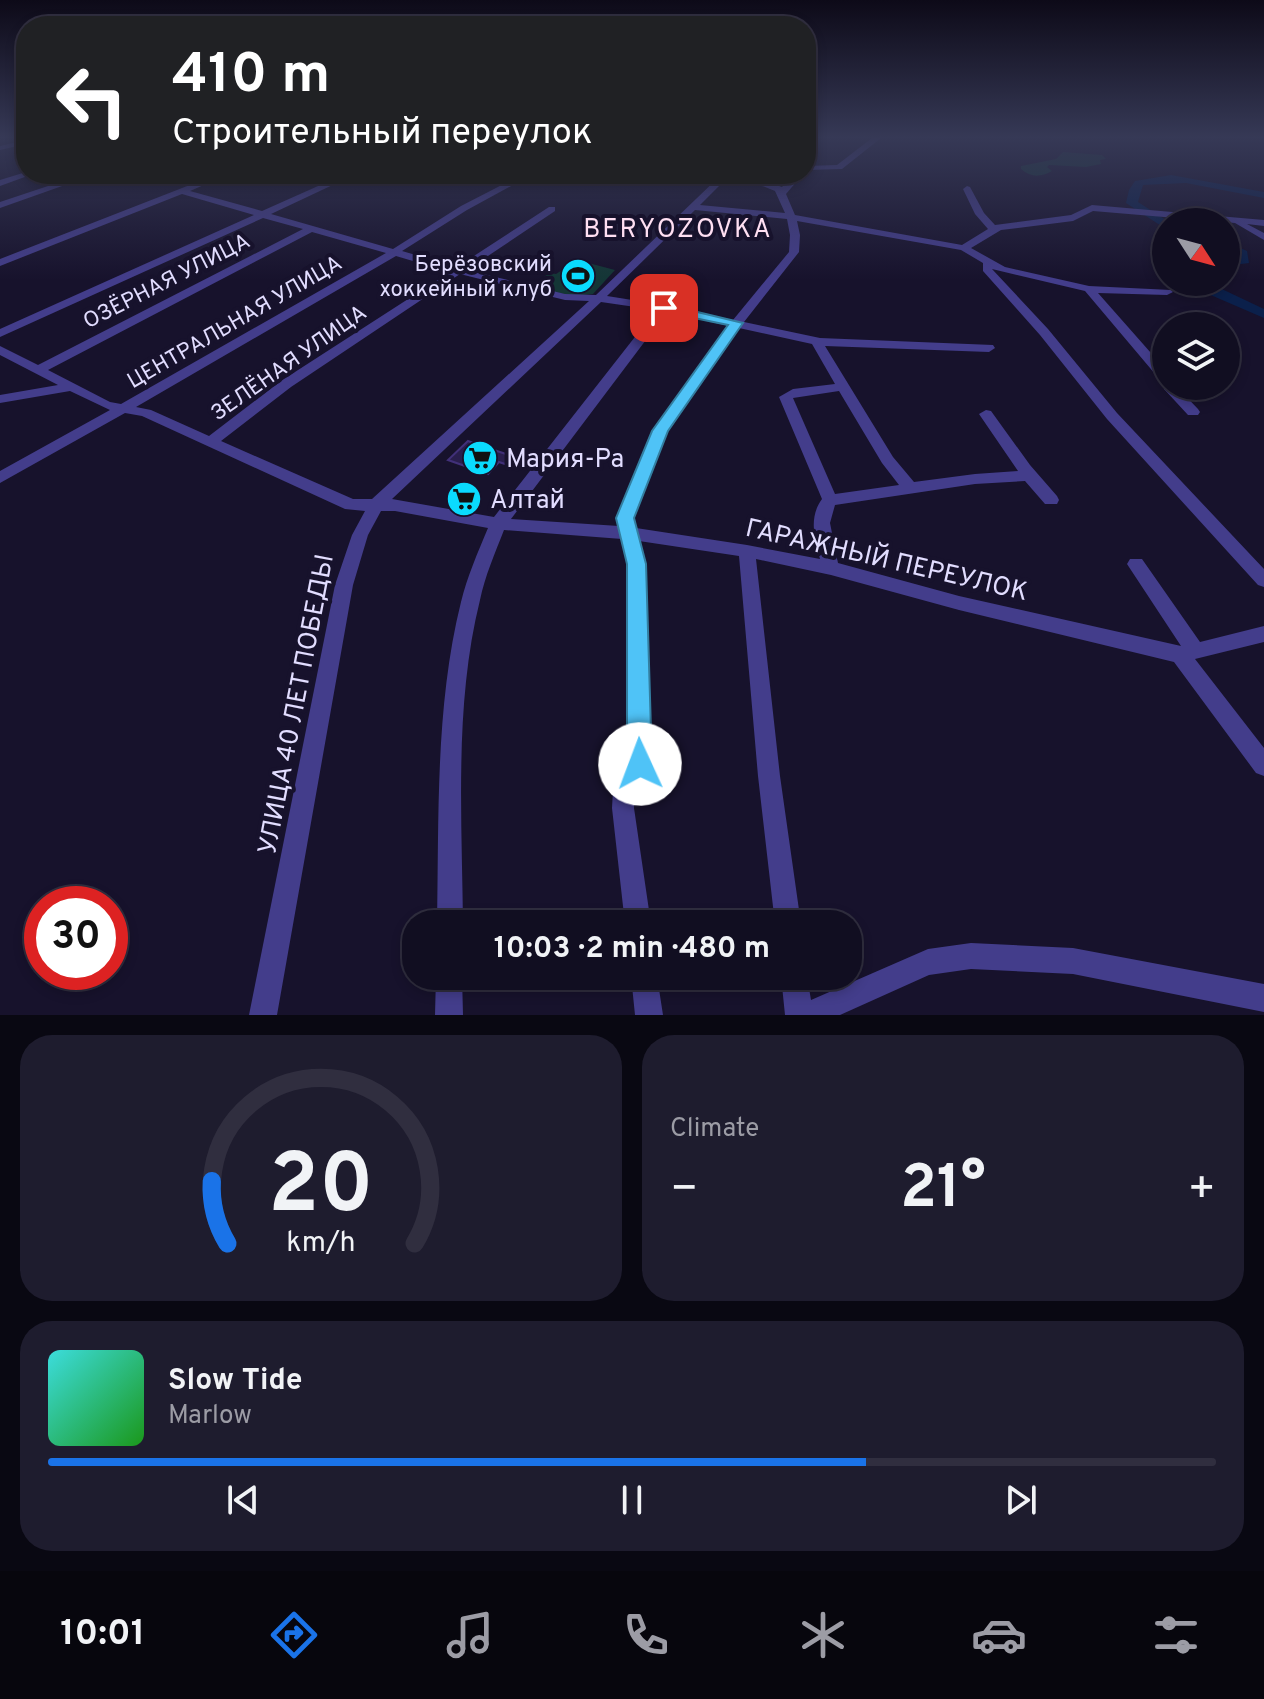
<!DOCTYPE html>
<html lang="en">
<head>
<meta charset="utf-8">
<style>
	:root { --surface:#110e21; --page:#1e1c2e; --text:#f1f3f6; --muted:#9c9ca5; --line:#302e3f; --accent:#1a73e8 }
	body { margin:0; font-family:Overpass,sans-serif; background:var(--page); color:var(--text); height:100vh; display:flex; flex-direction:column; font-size:30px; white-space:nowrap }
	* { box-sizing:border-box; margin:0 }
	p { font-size:26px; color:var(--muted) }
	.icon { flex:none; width:44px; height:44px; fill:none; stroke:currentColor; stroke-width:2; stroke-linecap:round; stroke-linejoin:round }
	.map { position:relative; height:1015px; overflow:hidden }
	.side { display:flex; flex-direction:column; gap:20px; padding:20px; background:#090812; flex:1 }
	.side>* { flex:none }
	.banner { position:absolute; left:16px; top:16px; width:800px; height:168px; border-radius:32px; box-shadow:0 4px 12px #0003,0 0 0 2px var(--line); background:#202124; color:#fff; overflow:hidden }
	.needle { width:52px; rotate:126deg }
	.buttons { position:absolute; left:1152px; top:208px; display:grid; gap:16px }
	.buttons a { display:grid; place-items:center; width:88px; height:88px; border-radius:50%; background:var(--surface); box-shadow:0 4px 12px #0003,0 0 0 2px var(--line); font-size:40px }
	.speed { position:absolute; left:24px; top:886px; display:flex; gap:16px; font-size:40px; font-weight:700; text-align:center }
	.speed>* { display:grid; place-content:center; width:104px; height:104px; border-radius:50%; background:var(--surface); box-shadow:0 4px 12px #0003,0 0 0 2px var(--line); line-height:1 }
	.speed .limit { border:12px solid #d22; background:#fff; color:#111 }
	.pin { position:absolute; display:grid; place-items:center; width:68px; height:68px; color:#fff; margin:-34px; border-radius:16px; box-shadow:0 4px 12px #0006 }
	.me { position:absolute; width:88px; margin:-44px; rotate:358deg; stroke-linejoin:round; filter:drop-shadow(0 0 6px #0008) }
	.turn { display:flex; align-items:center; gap:28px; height:168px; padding:0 24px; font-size:36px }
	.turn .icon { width:104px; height:104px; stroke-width:2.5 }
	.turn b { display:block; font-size:56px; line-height:68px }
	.big { font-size:60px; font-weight:700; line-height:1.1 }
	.side .card { flex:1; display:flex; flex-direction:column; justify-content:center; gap:12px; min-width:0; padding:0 28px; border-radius:32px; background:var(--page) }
	.side .dial { align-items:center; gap:0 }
	.dial svg { height:208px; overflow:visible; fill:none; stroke:var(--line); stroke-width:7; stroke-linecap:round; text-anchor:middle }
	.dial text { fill:var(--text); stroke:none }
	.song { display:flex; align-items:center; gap:24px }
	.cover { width:96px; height:96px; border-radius:12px; background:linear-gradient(135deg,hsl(180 70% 55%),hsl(120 70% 35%)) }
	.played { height:8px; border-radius:4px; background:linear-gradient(90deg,var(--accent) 70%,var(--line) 70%) }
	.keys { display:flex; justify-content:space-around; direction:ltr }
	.heat { display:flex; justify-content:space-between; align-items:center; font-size:44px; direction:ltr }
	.side .tiles { flex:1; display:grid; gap:20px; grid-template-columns:1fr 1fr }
	.card:last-child { grid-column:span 2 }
	.trip { position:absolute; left:402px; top:910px; width:460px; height:80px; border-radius:32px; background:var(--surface); box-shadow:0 4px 12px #0003,0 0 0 2px var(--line); font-weight:700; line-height:80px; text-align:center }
	.dock { display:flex; height:128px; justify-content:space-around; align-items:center; background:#07060d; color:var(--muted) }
	.dock .icon { width:56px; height:56px }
	.dock .active { color:var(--accent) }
	.dock b { font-size:36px; color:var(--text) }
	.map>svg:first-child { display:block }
	.green { fill:#143636 }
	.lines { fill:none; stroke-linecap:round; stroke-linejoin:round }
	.river { fill:#0b204b; fill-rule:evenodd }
	.building { fill:#291e4d; stroke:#413079; stroke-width:2 }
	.minor { fill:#433d8b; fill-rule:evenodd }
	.route { fill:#4fc3f7; stroke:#337fa1; stroke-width:2 }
	.labels { text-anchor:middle; stroke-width:8; stroke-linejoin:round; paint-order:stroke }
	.far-poi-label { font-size:22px; fill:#e2ddff; stroke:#17122c; text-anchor:end }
	.far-street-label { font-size:22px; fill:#e2ddff; stroke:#17122c }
	.far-quarter-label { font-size:26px; letter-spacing:2px; fill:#ffdff2; stroke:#17122c }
	.poi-label { font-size:26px; fill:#e2ddff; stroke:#17122c; text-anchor:start }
	.street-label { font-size:26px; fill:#e2ddff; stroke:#17122c }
</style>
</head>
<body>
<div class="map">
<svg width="1264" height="1015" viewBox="0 0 1264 1015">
	<rect width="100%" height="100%" fill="#17122c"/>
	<path class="green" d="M1063 152 1102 155 1106 159 1100 160 1101 164 1086 167 1049 165 1047 167 1052 171C1041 177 1031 178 1021 169V166L1056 159Z
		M577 260 615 270 593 294 573 296 541 289 551 281 542 278 550 273 556 274Z"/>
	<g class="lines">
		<path class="river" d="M1171 175 1264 192V198L1186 183 1143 185 1138 202 1169 222H1166V229L1126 203 1129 190 1135 181Z
			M1226 242 1247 251 1249 263 1226 266V258L1237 257 1226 251Z
			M1193 282H1207L1264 309V318L1199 290Z"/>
	</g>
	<path class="building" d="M468 441 479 445 512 456 505 464 499 462 488 474 448 460Z"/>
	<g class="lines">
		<path class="minor" d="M872 138H881L842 169 806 170V166L837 165Z
			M26 140V144L0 150V146Z
			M26 172 33 174 0 186V180Z
			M84 174H96L0 208V202Z
			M218 174H229L190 191 262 211 345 174H356L271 214 393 249 461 206 523 174H533L467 210 402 251 457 267 549 207H555V211L467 270 565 294 596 295 722 174H731L700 205 785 213 775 191 732 174H744L782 187 794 174H803L786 194 795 215 962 245 988 229 975 214 963 189 967 186 970 187 984 213 995 225 1071 215 1092 205 1264 220V226L1247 224 1264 233V240L1235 223 1093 211 1073 221 1001 230 971 248 1005 267 1089 286 1171 290 1173 292 1167 295 1098 293 1166 370V382L1161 381 1085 291 992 269 1048 329 1117 413 1264 569V587L1258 585 1107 419 1040 335 983 271V263L961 250 797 221 800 235 799 252 744 322 820 338 993 345 995 348 989 352 825 346 893 457 914 482 975 474 1018 471 979 414 986 410 991 411 1030 465 1057 496 1059 500 1057 504H1045L1025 481 975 484 835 505 830 523 838 563 959 596 1181 646 1127 564 1130 559H1142L1200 642 1264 626V642L1195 659 1264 748V776L1256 773 1174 662 959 610 831 575 756 559 780 776 801 924H775L758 776 739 556 639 541 645 564 651 764 635 793 634 808 651 924H625L612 808 613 790 629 762 627 564 622 539 504 530C495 553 485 576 480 600 454 704 462 818 463 924H437C439 818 435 706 461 602 467 577 478 552 488 528L395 511H381L368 535 353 585 277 1015H249L335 585 352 535 365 511 345 509 142 416 125 413 0 483V471L110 410 70 391 0 403V395L58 385 0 355V346L38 365 303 229 263 218 0 337V329L254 215 182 194 0 266V259ZM695 210 787 219 790 235 789 252 733 320 664 305 607 296ZM312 232 386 253 121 404 110 402 48 370ZM396 256 450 272 281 381 209 436 151 410 136 407ZM460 274 565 300 589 301 372 499H353L221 441 291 387ZM601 302 656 310 494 517 392 499ZM667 312 729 326 653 431 617 518 619 526 511 519ZM739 328 812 344 835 384 793 389 779 397 822 499C808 518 815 539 820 559L747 545 636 528 633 518 667 431ZM839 391 882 463 899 485 835 494 793 398Z
			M1164 383 1166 386H1176L1198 409 1200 412 1198 415H1188L1164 389Z
			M971 943 1073 948 1264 984V1012L1073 974 971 969 929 975 840 1015H785L781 976H807L811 1000 928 949Z
			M436 976H462L463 1015H435Z
			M631 976H657L663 1015H635Z"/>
	</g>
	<linearGradient id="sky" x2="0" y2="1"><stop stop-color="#0d0a18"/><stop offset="0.49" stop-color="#363956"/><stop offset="1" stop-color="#363956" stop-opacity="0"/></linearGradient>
	<rect width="1264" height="280" fill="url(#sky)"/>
	<path class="route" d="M664 304 743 323 668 431 634 518 646 564 652 764 649 772 640 776 631 772 627 764V564L616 518 652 431 728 325 660 311V305Z"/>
	<defs>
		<g id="stadium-disc" transform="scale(1.8)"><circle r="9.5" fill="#0adbfe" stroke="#17122c"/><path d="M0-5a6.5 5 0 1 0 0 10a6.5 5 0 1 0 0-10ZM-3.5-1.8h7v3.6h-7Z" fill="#111"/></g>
		<g id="supermarket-disc" transform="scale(1.8)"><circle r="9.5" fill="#0adbfe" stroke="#17122c"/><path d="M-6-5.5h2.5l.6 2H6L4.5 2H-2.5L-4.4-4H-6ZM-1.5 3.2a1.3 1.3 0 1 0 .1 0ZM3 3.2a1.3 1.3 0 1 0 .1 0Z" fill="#111"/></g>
	</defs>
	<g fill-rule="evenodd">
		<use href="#stadium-disc" x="578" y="276"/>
		<use href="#supermarket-disc" x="480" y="458"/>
		<use href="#supermarket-disc" x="464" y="499"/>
	</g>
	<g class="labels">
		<g class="far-poi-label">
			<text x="552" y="271">Берёзовский<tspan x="552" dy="25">хоккейный клуб</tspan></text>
		</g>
		<g class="far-street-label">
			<text transform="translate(166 280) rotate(-27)" y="8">ОЗЁРНАЯ УЛИЦА</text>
			<text transform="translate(234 321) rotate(-30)" y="8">ЦЕНТРАЛЬНАЯ УЛИЦА</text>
			<text transform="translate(288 362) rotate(-35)" y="8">ЗЕЛЁНАЯ УЛИЦА</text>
		</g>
		<g class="far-quarter-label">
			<text x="678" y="237">BERYOZOVKA</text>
		</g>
		<g class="poi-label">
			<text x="506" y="467">Мария-Ра</text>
			<text x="490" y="508">Алтай</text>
		</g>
		<g class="street-label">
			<text transform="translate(887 559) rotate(13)" y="9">ГАРАЖНЫЙ ПЕРЕУЛОК</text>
			<text transform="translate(295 704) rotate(-79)" y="9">УЛИЦА 40 ЛЕТ ПОБЕДЫ</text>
		</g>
	</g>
</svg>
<div class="buttons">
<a><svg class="needle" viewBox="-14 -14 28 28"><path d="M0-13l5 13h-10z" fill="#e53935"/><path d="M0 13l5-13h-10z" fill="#9c9ca5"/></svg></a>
<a><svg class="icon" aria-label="layers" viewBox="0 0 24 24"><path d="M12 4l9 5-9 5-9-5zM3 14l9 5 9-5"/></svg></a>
</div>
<div class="speed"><div class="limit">30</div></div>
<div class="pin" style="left:664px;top:308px;background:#d93025"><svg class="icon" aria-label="arrive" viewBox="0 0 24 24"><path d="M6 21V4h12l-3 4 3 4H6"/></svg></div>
<svg class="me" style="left:640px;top:764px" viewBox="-20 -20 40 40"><circle r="19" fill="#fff"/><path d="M0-13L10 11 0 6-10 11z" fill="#4fc3f7"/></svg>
<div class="trip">10:03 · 2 min · 480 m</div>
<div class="banner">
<div class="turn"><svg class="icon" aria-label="left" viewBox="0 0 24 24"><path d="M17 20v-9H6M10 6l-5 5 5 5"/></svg><div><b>410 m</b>Строительный переулок</div></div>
</div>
</div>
<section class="side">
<div class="tiles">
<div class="card dial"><svg viewBox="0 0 100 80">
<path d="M14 69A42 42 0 1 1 86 69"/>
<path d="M14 69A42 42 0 0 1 8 45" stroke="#1a73e8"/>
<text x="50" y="56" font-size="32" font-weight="700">20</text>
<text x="50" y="72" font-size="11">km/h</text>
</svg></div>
<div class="card"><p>Climate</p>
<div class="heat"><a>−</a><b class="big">21°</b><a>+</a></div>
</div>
<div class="card">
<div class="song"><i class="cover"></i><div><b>Slow Tide</b><p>Marlow</p></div></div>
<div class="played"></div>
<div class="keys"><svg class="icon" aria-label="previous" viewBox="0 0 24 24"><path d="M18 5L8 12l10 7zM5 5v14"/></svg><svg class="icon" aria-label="pause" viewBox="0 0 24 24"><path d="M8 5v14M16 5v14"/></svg><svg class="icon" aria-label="next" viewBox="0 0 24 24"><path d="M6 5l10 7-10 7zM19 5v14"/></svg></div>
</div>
</div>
</section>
<nav class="dock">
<b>10:01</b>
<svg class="icon active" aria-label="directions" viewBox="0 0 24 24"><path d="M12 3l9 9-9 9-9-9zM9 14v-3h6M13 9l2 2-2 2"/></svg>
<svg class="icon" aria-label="music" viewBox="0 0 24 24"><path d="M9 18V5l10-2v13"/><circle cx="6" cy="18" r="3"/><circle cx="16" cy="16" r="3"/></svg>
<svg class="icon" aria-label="phone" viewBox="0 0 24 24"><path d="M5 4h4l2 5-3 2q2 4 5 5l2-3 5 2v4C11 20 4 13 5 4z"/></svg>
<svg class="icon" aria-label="climate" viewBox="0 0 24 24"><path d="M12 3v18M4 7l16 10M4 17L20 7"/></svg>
<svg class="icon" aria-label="car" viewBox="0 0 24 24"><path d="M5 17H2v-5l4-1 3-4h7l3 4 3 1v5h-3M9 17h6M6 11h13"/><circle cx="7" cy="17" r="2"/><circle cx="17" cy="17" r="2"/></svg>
<svg class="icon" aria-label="filters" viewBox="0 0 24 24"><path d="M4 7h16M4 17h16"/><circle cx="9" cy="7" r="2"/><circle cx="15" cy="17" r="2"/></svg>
</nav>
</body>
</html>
